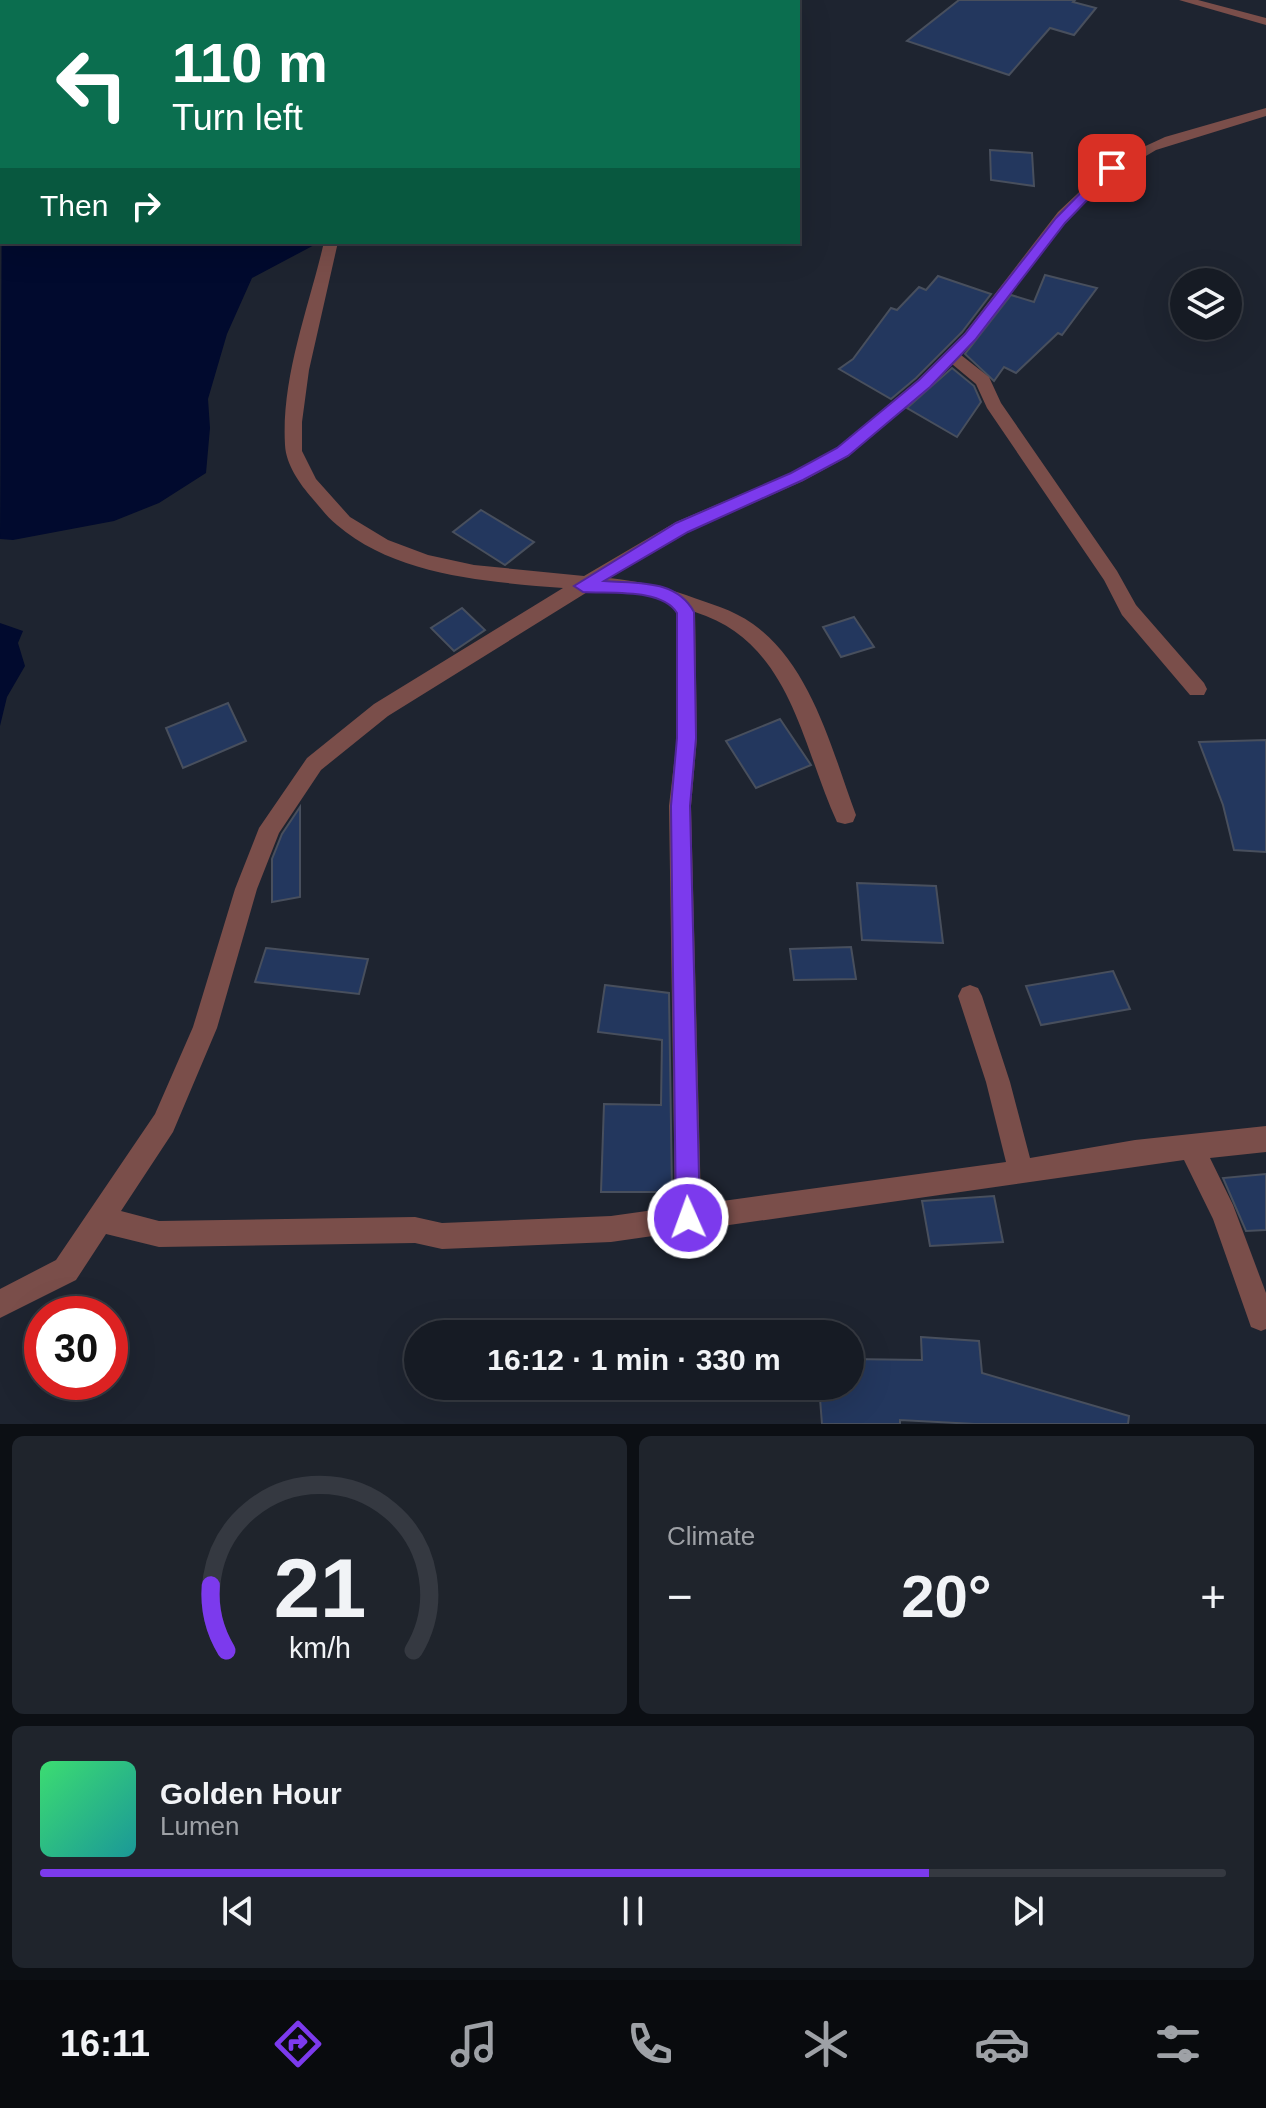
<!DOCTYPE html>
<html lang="en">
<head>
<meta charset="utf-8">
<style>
	:root { --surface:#161b24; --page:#1f242c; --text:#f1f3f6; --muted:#9ea1a6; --line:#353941; --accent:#7c3aed }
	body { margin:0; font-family:Helvetica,sans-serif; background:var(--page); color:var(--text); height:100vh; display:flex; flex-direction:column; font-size:30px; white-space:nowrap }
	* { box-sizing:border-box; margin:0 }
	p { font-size:26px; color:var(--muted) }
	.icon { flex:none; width:44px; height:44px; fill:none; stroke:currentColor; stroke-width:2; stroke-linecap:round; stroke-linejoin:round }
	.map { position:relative; height:1424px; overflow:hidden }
	.sheet { display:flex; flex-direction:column; gap:12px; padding:12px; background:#0c0f14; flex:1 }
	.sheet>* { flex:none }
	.guide { position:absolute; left:0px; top:0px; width:800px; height:244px; box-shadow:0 8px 32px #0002,0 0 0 2px var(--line); background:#0b6e4f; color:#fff; overflow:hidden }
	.fabs { position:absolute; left:1170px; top:268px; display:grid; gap:16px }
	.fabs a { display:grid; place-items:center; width:72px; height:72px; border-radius:50%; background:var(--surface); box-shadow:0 8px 32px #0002,0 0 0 2px var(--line); font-size:40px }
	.speed { position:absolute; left:24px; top:1296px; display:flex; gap:16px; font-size:40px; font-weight:700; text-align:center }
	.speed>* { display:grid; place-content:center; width:104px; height:104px; border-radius:50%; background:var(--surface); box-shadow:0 8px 32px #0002,0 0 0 2px var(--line); line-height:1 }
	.speed .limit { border:12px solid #d22; background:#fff; color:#111 }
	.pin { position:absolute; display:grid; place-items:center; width:68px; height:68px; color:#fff; margin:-34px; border-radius:16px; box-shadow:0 4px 12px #0006 }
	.me { position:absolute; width:88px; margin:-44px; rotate:358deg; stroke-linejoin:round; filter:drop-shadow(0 0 6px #0008) }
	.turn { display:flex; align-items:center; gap:28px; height:168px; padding:0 40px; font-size:36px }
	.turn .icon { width:104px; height:104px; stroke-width:2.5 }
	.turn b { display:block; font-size:56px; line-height:68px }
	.then { display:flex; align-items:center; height:76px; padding:0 40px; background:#0003; gap:16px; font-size:30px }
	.big { font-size:60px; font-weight:600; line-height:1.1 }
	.sheet .card { flex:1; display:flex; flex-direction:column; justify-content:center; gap:12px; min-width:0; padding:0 28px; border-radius:12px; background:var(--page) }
	.sheet .dial { align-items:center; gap:0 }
	.dial svg { height:208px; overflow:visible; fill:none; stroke:var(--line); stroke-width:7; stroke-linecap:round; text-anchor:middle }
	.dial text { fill:var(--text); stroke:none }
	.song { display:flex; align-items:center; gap:24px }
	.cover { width:96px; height:96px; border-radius:12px; background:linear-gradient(135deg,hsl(140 70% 55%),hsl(180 70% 35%)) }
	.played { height:8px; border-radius:4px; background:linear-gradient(90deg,var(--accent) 75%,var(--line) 75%) }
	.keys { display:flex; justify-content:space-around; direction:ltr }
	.heat { display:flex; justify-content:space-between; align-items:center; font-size:44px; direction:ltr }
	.sheet .tiles { flex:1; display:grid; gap:12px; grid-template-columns:1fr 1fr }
	.card:last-child { grid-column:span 2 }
	.trip { position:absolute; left:404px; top:1320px; width:460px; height:80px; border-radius:40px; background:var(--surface); box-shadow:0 8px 32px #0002,0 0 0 2px var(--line); font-weight:600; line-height:80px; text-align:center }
	.menu { display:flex; height:128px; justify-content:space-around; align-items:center; background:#090b0e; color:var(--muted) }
	.menu .icon { width:56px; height:56px }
	.menu .current { color:var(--accent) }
	.menu b { font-size:36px; color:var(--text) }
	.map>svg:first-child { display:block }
	.water { fill:#010a2e }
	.building { fill:#23375e; stroke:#484f5d; stroke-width:2 }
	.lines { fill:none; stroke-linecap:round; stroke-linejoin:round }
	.minor { fill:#7a4e4a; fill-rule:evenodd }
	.tertiary { fill:#7a4e4a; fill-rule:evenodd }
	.route { fill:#7c3aed; stroke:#51269a; stroke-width:2 }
</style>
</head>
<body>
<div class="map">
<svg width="1266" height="1424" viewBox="0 0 1266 1424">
	<rect width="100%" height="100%" fill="#1e2430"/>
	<path class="water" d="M2 165V242H320L252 278 227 334 208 399 210 428 206 473 159 503 114 521 13 540 0 539Z
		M0 623 23 631 18 643 25 666 7 697 0 726Z"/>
	<path class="building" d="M959 0H1075L1073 2 1096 8 1074 35 1050 28 1009 75 907 41Z
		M990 150 1032 153 1034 186 991 180Z
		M1045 275 1097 288 1062 335 1058 333 1016 373 1004 367 994 381 965 354 1011 295 1034 302Z
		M938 276 991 294 962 332 916 378 891 399 839 369 853 359 891 308 897 310 919 287 926 290Z
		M952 368 974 386 981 402 957 437 907 408Z
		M481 510 534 542 505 565 453 532Z
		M462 608 485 630 454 651 431 628Z
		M854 617 874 647 841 657 823 627Z
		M228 703 246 741 183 768 166 728Z
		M780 719 811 765 756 788 726 741Z
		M1266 740V852L1234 850 1223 805 1199 742Z
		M300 807V897L272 902V859L282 834Z
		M857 883 936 886 943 943 862 940Z
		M851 947 856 979 794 980 790 949Z
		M266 948 368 959 359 994 255 982Z
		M1113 971 1130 1009 1041 1025 1026 986Z
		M605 985 669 993 672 1192H601L604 1104 661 1105 662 1040 598 1032Z
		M1266 1174V1230L1246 1231 1223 1178Z
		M994 1196 1003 1242 930 1246 922 1201Z
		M921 1337 979 1341 982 1373 1129 1416 1128 1424H975L900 1420V1424H822L819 1386H850V1359L922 1360Z"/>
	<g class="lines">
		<path class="minor" d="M94 0H106V2H94Z
			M318 0H330L317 2Z
			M1266 108V116L1156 150 1104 181 1050 239 961 355 989 377 1001 403 1117 571 1136 605 1204 683 1207 689 1204 695H1190L1122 615 1104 580 987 408 976 384 952 364 849 456 803 481 688 532 609 578C638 581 659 586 686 595 710 604 732 609 753 624 812 666 832 751 856 815L853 822 845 824 837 822C801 744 791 642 695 612L697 738 691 806 701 1204 1006 1162 986 1082 958 996 962 988 970 985 978 988 982 996 1010 1082 1030 1158 1135 1140 1266 1126V1152L1210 1158 1233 1205 1266 1293V1329L1261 1331 1251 1327 1213 1219 1184 1160 611 1242 442 1249 415 1243 159 1247 106 1234 76 1280 0 1318V1289L56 1260 155 1114 193 1027 235 889 259 828 307 758 374 704 563 588C489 582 396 576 337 525 328 518 320 507 312 498 300 484 286 465 285 445 281 377 309 307 324 242H338L309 370 302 422V451L316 479 350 517 388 540 428 555 474 565 584 576 676 522 791 473 837 448 918 380 964 334 1058 212 1111 162 1165 137ZM589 591C615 593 661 589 677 613V738L669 806 675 1207 611 1216 442 1223 415 1217 159 1221 121 1211 173 1132 217 1028 257 889 279 833 321 770 388 716Z
			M2 134V142L0 143V135Z"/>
		<path class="tertiary" d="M1179 0H1198L1266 18V25Z"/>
	</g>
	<path class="route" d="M1108 165 1118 168 1065 223 975 340 930 387 848 456 803 480 688 532 604 581C638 584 676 579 694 612L696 738 690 806 700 1218 696 1227 688 1230 680 1227 676 1218 671 806 677 738V613C662 588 609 594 583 592L574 586 676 523 791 473 837 448 919 380 965 334 1056 218Z"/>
</svg>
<div class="fabs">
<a><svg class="icon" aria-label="layers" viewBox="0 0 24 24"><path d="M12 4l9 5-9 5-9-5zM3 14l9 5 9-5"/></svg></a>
</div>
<div class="speed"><div class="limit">30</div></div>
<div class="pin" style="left:1112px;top:168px;background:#d93025"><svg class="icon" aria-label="arrive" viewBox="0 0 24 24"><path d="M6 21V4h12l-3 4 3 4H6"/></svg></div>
<svg class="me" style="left:688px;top:1218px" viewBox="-20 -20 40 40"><circle r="17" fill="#7c3aed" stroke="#fff" stroke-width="3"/><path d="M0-11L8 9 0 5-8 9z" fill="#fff"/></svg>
<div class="trip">16:12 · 1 min · 330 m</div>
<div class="guide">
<div class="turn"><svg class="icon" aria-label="left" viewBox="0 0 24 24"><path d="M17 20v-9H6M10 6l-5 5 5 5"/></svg><div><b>110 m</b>Turn left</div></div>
<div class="then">Then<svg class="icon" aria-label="right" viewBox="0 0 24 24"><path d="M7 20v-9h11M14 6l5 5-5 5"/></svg></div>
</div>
</div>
<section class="sheet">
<div class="tiles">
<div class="card dial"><svg viewBox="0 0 100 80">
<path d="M14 69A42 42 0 1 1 86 69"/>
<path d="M14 69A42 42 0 0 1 8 44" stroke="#7c3aed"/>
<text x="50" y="56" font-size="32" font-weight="700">21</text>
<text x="50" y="72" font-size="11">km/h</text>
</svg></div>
<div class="card"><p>Climate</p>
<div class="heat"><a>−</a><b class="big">20°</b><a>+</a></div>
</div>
<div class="card">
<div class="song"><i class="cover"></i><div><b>Golden Hour</b><p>Lumen</p></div></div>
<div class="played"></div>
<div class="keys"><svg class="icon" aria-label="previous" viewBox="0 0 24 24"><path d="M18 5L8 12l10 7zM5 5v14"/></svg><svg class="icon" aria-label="pause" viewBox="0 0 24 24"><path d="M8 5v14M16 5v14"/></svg><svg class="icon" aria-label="next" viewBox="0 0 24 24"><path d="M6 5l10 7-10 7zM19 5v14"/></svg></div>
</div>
</div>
</section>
<nav class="menu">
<b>16:11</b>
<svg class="icon current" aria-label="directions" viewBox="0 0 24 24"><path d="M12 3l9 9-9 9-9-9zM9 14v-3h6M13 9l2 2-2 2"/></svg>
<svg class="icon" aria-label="music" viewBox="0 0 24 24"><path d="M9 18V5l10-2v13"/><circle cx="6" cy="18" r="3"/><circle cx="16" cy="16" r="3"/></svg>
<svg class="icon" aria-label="phone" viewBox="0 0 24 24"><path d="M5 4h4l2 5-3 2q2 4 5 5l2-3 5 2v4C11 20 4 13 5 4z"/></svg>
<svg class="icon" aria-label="climate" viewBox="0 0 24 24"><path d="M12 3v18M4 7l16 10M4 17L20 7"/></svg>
<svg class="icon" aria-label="car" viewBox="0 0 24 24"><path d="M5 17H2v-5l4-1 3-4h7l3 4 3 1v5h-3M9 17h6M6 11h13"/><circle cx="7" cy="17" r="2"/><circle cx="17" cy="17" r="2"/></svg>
<svg class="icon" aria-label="filters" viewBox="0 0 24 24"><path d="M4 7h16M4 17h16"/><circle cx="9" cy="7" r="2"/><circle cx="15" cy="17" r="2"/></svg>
</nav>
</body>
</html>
